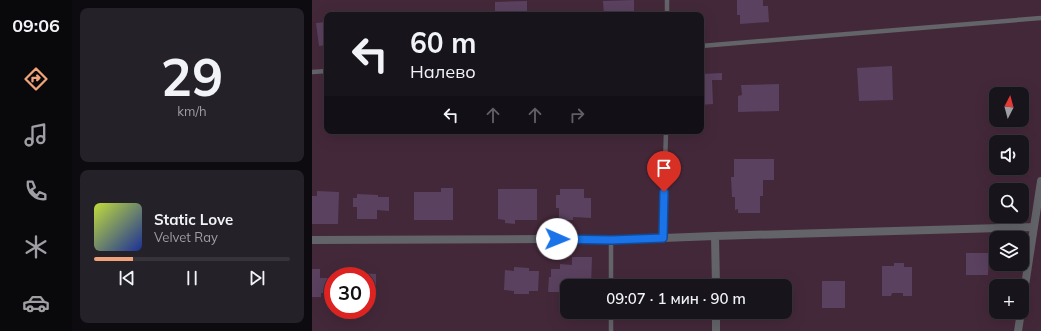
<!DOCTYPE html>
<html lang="ru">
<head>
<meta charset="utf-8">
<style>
	:root { --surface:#17141c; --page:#242129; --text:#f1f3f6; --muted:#9e9ea3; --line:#36333b; --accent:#f0a27a }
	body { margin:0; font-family:Mulish,sans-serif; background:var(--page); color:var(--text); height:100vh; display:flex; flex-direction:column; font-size:15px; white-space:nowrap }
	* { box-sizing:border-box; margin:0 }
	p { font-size:13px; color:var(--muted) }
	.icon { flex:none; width:22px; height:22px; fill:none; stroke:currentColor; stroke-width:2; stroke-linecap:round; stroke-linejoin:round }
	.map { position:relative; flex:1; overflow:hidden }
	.details { display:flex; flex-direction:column; gap:8px; padding:8px; background:#0d0b0f; width:240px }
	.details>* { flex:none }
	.guide { position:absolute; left:12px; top:12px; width:380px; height:122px; border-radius:8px; box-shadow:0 4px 16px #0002,0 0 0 1px var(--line); background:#17141c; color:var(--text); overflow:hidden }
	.needle { width:26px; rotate:6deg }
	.controls { position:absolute; left:677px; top:87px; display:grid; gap:8px }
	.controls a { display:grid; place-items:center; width:40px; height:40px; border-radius:8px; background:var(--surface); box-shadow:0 4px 16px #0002,0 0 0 1px var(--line); font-size:20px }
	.speed { position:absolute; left:12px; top:267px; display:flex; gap:8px; font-size:20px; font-weight:700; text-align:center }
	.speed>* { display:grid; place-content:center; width:52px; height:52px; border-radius:50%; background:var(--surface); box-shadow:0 4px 16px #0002,0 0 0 1px var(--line); line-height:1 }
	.speed .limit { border:6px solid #d22; background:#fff; color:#111 }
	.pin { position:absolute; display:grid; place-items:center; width:34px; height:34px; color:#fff; margin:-41px -17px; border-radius:50% 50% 50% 0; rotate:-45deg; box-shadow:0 0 4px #0007 }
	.pin .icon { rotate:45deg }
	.me { position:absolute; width:44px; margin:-22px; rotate:91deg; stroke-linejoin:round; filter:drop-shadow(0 0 3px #0008) }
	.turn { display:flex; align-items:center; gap:14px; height:84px; padding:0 20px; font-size:18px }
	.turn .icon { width:52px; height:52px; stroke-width:2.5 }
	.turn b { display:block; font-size:28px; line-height:34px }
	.lanes { display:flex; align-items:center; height:38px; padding:0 20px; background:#0003; justify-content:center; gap:20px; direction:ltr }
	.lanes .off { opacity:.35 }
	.details .widget { flex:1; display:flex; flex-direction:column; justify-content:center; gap:6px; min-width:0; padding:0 14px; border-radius:8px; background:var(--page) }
	.details .dial { align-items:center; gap:0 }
	.dial b { font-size:52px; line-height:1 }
	.song { display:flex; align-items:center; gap:12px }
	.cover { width:48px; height:48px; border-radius:6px; background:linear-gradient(135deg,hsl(70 70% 55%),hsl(230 70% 35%)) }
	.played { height:4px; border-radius:2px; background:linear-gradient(90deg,var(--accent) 20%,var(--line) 20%) }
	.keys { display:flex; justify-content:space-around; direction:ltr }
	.trip { position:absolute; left:248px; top:279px; width:232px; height:40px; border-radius:8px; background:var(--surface); box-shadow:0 4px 16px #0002,0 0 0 1px var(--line); font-weight:600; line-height:40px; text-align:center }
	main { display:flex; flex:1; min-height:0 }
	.menu { display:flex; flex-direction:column; width:72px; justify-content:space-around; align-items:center; background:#09080b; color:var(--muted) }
	.menu .icon { width:28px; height:28px }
	.menu .current { color:var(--accent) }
	.menu b { font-size:18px; color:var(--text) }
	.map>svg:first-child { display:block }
	.green { fill:#432839; fill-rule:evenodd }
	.building { fill:#5a415f }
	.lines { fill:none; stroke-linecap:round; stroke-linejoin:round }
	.service { stroke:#63646a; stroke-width:4.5 }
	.minor { stroke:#63646a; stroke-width:8 }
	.route-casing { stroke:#114b97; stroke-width:10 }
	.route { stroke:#1a73e8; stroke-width:7 }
</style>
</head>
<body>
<main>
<nav class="menu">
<b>09:06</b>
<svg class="icon current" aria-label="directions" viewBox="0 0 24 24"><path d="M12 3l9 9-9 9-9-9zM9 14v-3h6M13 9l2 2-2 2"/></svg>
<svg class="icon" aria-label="music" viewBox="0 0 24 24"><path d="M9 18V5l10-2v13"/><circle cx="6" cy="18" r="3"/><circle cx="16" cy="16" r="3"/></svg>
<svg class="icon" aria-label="phone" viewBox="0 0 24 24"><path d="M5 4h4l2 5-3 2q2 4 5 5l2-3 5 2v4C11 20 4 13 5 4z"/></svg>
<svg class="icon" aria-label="climate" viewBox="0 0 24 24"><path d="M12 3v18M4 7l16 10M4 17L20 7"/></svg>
<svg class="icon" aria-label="car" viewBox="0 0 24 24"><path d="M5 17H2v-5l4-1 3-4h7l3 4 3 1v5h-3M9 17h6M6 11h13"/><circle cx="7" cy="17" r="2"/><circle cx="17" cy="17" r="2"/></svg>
</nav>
<section class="details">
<div class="widget dial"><b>29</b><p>km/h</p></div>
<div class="widget">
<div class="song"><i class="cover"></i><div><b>Static Love</b><p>Velvet Ray</p></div></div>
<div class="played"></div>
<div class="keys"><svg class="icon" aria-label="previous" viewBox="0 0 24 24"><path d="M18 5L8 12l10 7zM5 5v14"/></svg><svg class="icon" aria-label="pause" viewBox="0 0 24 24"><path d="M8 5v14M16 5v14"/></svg><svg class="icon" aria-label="next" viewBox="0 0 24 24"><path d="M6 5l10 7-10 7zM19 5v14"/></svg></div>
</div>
</section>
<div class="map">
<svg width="729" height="331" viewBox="0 0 729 331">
	<rect width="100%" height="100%" fill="#1f1b26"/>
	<path class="green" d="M0 0H729V331H0ZM15 15H389V131H15ZM684 94H710V120H684ZM684 142H710V168H684ZM684 190H710V216H684ZM684 238H710V264H684ZM21 276H55V310H21ZM255 286H473V312H255ZM684 286H710V312H684Z"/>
	<path class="building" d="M322 0V15H292L291 1Z
		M425 0H451V6H456L457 22 428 24V15H425Z
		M215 1V15H183V2Z
		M15 22V45L7 46 4 23Z
		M580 66 581 100 547 101 545 68Z
		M410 73V80H400L401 104 389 105V74Z
		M467 84V111L426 112V96L430 95 429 85Z
		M48 131H79V132L48 134Z
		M422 159H462V180H451V196H448V213H426V209L423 210V197H420L419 177H422Z
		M129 188H141V220H102V192H129Z
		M186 189H225V220H203V224L193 223V220L186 219Z
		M248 189H272V198H279V218L261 217V220H247V208H244V195H248Z
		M5 191 27 192 26 224H0V196H5Z
		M45 194 66 195V197H77V211L65 210V219H45V207H41V198H45Z
		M654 253H677L676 275H654Z
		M260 257H280L279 286H255V295H250V292H236L237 277H239V269H248V264L260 265Z
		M582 263H592V267H600V296H591V293H580L579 296H570V266H582Z
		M202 267 217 268V271H227L226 291H217V294H202V291L192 290 193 270 202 271Z
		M0 269H8V278H20V293H9V297H0Z
		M46 273 64 274V301H55V276H46Z
		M510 281H533V308H510Z"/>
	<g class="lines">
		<path class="service" d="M355 0V15
			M389 46 729 18
			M0 72 15 71
			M351 238 354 131
			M299 240V286
			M299 312V331"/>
		<path class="minor" d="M403 236 404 286
			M0 240 231 239 299 240 403 236 722 227
			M710 305 729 181
			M404 312V331
			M706 331 709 312"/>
	</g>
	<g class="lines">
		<g class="route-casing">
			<path id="route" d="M245 239 299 240 351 238 352 192"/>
		</g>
		<use href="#route" class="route"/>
	</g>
</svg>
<div class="controls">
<a><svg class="needle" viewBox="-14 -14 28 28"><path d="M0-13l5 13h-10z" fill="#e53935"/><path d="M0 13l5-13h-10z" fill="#9e9ea3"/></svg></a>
<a><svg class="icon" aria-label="sound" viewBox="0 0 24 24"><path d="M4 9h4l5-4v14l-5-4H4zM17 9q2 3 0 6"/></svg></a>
<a><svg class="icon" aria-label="search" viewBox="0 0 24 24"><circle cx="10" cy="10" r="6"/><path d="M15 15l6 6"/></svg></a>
<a><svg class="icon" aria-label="layers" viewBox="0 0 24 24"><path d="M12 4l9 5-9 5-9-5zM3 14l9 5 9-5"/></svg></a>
<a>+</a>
</div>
<div class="speed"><div class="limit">30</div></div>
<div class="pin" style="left:352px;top:192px;background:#d93025"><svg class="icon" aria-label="arrive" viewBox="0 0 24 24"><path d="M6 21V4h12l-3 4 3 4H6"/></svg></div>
<svg class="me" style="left:245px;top:239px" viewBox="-20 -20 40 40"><circle r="19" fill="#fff"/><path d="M0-13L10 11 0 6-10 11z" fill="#1a73e8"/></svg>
<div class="trip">09:07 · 1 мин · 90 m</div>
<div class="guide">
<div class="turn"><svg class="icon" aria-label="left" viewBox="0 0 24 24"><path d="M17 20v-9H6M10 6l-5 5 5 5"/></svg><div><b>60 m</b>Налево</div></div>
<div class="lanes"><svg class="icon" aria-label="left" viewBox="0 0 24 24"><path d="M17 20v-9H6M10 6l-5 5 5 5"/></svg><svg class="icon off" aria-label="ahead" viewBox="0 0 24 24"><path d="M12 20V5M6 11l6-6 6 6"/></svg><svg class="icon off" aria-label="ahead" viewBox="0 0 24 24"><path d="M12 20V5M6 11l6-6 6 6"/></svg><svg class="icon off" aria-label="right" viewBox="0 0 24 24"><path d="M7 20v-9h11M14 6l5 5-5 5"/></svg></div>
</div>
</div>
</main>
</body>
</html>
